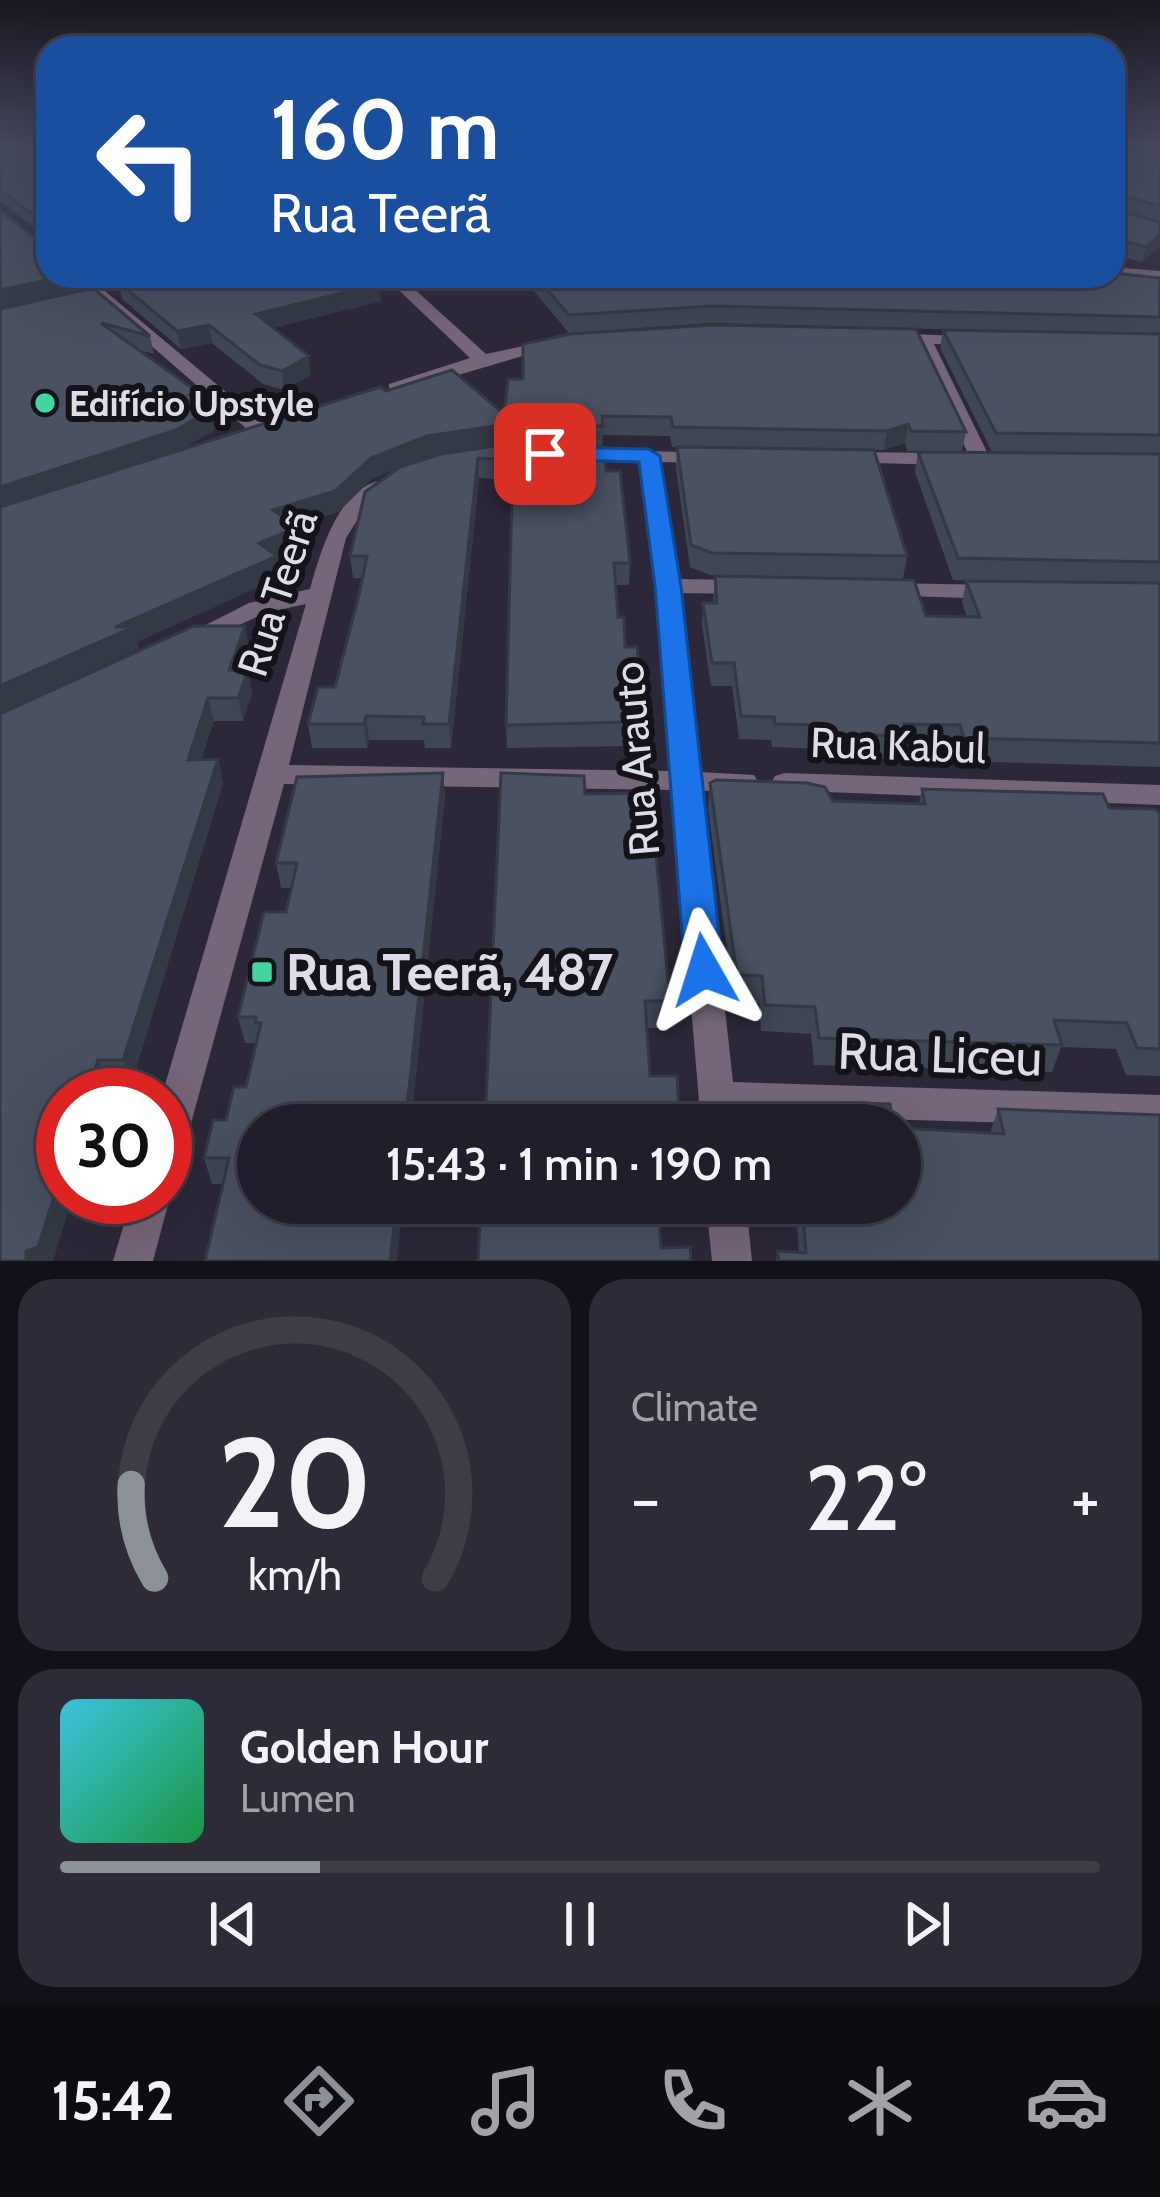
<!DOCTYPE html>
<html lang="en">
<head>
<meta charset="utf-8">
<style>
	:root { --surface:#211e2b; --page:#2d2b37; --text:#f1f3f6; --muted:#a2a2a9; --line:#3e3c47; --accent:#8c9099 }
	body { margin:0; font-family:Cabin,sans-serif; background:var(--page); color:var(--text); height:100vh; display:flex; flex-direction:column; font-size:45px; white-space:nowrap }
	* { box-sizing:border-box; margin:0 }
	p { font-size:39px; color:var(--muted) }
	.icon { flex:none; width:66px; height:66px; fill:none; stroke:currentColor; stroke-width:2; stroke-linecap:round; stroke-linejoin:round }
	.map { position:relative; height:1261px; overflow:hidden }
	.sheet { display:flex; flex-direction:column; gap:18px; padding:18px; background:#121018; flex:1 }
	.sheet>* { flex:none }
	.top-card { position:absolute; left:36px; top:36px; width:1089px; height:252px; border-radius:36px; box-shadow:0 12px 48px #0002,0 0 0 3px var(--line); background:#1a4fa0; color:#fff; overflow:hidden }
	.speed { position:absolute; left:36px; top:1068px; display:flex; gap:24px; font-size:60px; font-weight:700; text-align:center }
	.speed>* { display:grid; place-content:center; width:156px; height:156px; border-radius:50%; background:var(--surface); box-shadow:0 12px 48px #0002,0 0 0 3px var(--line); line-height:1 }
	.speed .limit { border:18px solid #d22; background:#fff; color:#111 }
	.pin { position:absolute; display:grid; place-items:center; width:102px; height:102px; color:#fff; margin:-51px; border-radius:24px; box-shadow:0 6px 18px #0006 }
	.me { position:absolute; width:132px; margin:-66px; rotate:354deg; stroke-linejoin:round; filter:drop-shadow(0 0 9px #0008) }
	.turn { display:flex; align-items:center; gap:42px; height:252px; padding:0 36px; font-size:54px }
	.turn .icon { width:156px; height:156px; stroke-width:2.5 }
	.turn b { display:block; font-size:84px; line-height:102px }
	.big { font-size:90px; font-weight:600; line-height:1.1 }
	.sheet .tile { flex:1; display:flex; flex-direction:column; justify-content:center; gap:18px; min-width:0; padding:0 42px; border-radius:36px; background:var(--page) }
	.sheet .dial { align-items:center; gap:0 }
	.dial svg { height:312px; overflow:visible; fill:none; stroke:var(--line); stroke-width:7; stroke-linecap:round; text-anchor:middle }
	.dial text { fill:var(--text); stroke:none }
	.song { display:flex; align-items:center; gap:36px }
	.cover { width:144px; height:144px; border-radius:18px; background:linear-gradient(135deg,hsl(190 70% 55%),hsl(140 70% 35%)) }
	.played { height:12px; border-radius:6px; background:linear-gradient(90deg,var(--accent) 25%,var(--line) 25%) }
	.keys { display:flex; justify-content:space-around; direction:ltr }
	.heat { display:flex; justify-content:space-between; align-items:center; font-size:66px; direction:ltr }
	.sheet .tiles { flex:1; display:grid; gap:18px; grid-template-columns:1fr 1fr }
	.tile:last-child { grid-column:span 2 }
	.trip { position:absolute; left:237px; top:1104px; width:684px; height:120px; border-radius:60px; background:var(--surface); box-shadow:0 12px 48px #0002,0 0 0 3px var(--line); font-weight:600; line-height:120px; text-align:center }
	.menu { display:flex; height:192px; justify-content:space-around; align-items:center; background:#0d0c11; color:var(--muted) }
	.menu .icon { width:84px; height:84px }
	.menu .active { color:var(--accent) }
	.menu b { font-size:54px; color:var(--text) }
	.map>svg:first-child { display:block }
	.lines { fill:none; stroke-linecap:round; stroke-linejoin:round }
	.street { fill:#756679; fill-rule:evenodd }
	.wall { fill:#3f4654 }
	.shaded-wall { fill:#333945 }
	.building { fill:#495162; stroke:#333945; stroke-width:3 }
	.route { fill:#1a73e8; stroke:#114b97; stroke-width:3 }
	.poi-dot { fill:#44d49f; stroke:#14131a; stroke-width:4.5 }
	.labels { text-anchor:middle; stroke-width:12; stroke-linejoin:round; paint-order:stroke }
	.far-poi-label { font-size:36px; font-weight:bold; fill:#dedce8; stroke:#14131a; text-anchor:start }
	.street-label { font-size:42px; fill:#dedce8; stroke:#14131a }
	.near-poi-label { font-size:51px; font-weight:bold; fill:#dedce8; stroke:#14131a; text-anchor:start }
	.near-street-label { font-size:51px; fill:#dedce8; stroke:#14131a }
</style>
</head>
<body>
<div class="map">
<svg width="1160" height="1261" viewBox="0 0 1160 1261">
	<rect width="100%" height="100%" fill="#2c2839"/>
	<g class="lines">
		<path class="street" d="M1113 267 1160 271V279L1113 275Z
			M71 276H87L269 428V436H255Z
			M384 276H400L486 354 552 340 560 345 401 392H389V384L470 358Z
			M892 333 978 337V343L972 345 934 344 991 460 988 464H974L971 460 917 344 886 341 884 338Z
			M575 449 715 453 718 457 708 463 660 462 678 579 744 580 755 587 744 594 680 593 699 772 754 775 758 782 754 789 701 791 733 1082 1160 1095V1127L736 1115 737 1125H701L673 790 284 784 184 1149 178 1161 165 1166 162 1095 306 604 265 613 201 643 192 645 180 638 249 603 310 589C321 550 342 474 395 480V488L367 505 346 538 289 765 672 771 657 586 640 462 568 459 565 455Z
			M844 452 948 453 958 459 948 465 837 462V454Z
			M886 583 996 585 1007 592 996 599 878 595 875 590 878 585Z
			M785 773 1160 785V805L775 790 771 783 775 776Z
			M165 1185 170 1197 153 1261H113L132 1197H165Z
			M706 1203H746L752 1261H712Z"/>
	</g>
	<path class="wall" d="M0 146H48V276L41 243 47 242V238L3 203 0 204Z
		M1113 146H1160V221L1115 208V210L1160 222V246L1142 262 1113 254Z
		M94 276H371L379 284 381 301 273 328 311 375 284 390 263 384 212 343 181 349 122 299 118 282 123 281 105 285Z
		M460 276H1113L1160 278V767L959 761 954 748 905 747 902 760 823 757 822 749 772 747 771 740 739 739 732 686H711L702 625 703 603H713L715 576 926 616 967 617 962 603 966 581 1112 583 953 580 915 472 918 452H992L940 348 943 330 1086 333 712 323 569 333 524 279 472 286Z
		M93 288 150 336 154 354 139 350 199 393 201 403 215 430 180 450 386 391 504 414 508 379 966 432 962 451H907L905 443 884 450 672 447 670 436 603 435 602 446 502 445 428 456 373 478 338 512 296 525 298 527 301 548 277 559 280 577 137 642 138 649 0 713Z
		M502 445 606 471 630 563 629 585H615L618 617 625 647 640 679 639 702H626L627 746 507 748 506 725 512 480 479 478 451 748H425L424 740H369L367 748H312L308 724 335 687 359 595 363 578H353L350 556 365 492Z
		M677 447 907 556 903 579 710 575 690 567 676 468Z
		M249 648 242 670H248L252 693 243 721H214L201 759H218L223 783 131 1085H107L63 1197H72L53 1261H0V714Z
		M443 773 445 799 223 1184H212L204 1158 246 1087 256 1043H245L238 1017 286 912 291 888H281L276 863Z
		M710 783 833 801 919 804 922 789 1160 813V1076L1126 1075 1116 1049 1061 1047 1052 1072 814 1065 811 1034 761 1031 759 1003 734 1002 708 809Z
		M585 794 670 1001 668 1028H647L485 1125Z
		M840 1103 893 1125H835Z
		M998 1109 1160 1261H776L777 1251 799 1252 795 1203H900L990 1133Z
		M481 1203H675L673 1218H659L661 1248 691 1261Z"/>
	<path class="shaded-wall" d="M1160 235V246L1142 262 1146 247Z
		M66 276H76L80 290 0 308V290Z
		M103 276H145L105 285Z
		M471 276H524V279L472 286Z
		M379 284 381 301 259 331 256 314Z
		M209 325 212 343 181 349 177 331Z
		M309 356 311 375 284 390 282 371Z
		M211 410 215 430 180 450 0 509V487Z
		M908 424 905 443 884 450 887 431Z
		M502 425V445L428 456 373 478 338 512 277 531 273 510 371 458 427 436Z
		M478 458 479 478 451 748 449 724Z
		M298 527 301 548 277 559 280 577 137 642 138 649 0 713V686L115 627 259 543Z
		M245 626 249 648 234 693 229 670Z
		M248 670 252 693 243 721 238 698Z
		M208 698 214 721 194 783 188 760Z
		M366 716 369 740 367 748 364 724Z
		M218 759 223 783 131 1085 123 1060Z
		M443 773 445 799 411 1125H405Z
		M98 1060 107 1085 104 1095H86Z
		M63 1169V1197H72L53 1261H26V1251Z
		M397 1203H403L397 1261H390Z"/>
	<path class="building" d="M0 146H48V276H66L0 290V210L41 243 47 242V225L0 190Z
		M1113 146H1160V206L1118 194 1113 197Z
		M1113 202 1115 210 1160 222V235L1146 247 1113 238Z
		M1113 273 1160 278V317L713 306 569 315 535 276H1113Z
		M143 276H371L379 284 256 314 309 356 282 371 260 365 209 325 177 331 118 282Z
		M93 288 150 336 101 323 199 393 190 395 211 410 176 430 0 487V309Z
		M713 325 916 329 966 432 911 431 908 424 887 431 673 427 671 417 602 416 603 426 502 425 427 436 371 458 335 491 273 510 298 527 259 543 277 556 115 627H133L0 686V507L380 387 386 391 452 370 504 414 508 379H523V344L570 334Z
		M943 330 1160 334V435L996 433Z
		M502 445 604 447 606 471H620L630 563H614L618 617H624L625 647H637L640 679H625L628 722 506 725 513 460 478 458 449 724H423L424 717 366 716 364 724H308L318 687H335L359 595 367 556H350L365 492 400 467 441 454Z
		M677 447 874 450 907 556 712 553 691 545Z
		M918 452 1160 454V562L958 558Z
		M715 576 914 580 926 616 980 617 966 581 1160 583V743L964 738 960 725 904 724 907 736 827 734 826 725 775 724 774 717 741 716 734 663H712L703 603H717Z
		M194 626H245L229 670H248L238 698H208L188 760 218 759 123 1060H98L86 1095H63V1169L38 1247 26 1251V1261H0V714Z
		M443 773 405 1125H258V1203H397L390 1261H205L229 1158H204L213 1120H226L234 1087H246L261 1023H255L256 1017H238L264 912H286L297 863H276L297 777Z
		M501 773 584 776 585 794 650 793 670 1001H645L650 1076H677L680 1125H485Z
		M716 780 807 783 825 787 833 801 925 804 922 789 1103 794 1109 808 1155 809 1160 813V1049L1137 1048 1127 1023 1054 1020 1062 1045 819 1038 815 1007 765 1005 762 976 737 975 710 783Z
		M840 1103 890 1104 893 1125H843Z
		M998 1109 1160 1115V1261H779L777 1251 806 1253 802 1203H900V1128L1004 1134Z
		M481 1203H658L661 1248 690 1247 691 1261H478Z"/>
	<linearGradient id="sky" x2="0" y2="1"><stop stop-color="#18161f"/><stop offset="0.45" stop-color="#45485f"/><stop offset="1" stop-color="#45485f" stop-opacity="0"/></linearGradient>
	<rect width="1160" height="323" fill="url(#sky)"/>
	<path class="route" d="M545 447 649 449 660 456 681 586 723 970 717 981 704 985 691 981 685 970 655 586 639 462 537 459V449Z"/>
	<g class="poi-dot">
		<circle cx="45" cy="403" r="12"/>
		<rect x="250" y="960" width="24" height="24" rx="6"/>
	</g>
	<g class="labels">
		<g class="far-poi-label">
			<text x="69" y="416">Edifício Upstyle</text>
		</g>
		<g class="street-label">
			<text transform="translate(277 593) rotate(-72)" y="15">Rua Teerã</text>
			<text transform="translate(898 745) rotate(2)" y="15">Rua Kabul</text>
			<text transform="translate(636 759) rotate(-95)" y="15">Rua Arauto</text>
		</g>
		<g class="near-poi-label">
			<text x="286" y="990">Rua Teerã, 487</text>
		</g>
		<g class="near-street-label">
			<text transform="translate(940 1054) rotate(2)" y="18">Rua Liceu</text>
		</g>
	</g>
</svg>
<div class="speed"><div class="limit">30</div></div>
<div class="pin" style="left:545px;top:454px;background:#d93025"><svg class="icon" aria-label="arrive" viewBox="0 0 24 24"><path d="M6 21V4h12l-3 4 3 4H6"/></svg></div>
<svg class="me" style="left:704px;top:970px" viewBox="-20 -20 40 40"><path d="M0-17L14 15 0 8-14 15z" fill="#1a73e8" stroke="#fff" stroke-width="4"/></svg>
<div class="trip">15:43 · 1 min · 190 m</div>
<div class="top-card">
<div class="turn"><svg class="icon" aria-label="left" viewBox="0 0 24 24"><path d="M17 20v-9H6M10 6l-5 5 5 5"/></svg><div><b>160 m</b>Rua Teerã</div></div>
</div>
</div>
<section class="sheet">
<div class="tiles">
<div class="tile dial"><svg viewBox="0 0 100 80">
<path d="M14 69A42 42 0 1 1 86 69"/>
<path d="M14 69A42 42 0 0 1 8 45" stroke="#8c9099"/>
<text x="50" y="56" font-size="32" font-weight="700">20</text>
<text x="50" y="72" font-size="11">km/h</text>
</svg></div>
<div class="tile"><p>Climate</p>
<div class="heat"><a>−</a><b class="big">22°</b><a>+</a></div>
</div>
<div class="tile">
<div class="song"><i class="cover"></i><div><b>Golden Hour</b><p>Lumen</p></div></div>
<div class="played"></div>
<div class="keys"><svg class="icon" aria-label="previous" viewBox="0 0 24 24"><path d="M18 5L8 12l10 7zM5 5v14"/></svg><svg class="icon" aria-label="pause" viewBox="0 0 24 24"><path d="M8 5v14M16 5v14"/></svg><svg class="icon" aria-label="next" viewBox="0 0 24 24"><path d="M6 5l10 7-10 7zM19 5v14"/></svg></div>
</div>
</div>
</section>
<nav class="menu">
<b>15:42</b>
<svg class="icon active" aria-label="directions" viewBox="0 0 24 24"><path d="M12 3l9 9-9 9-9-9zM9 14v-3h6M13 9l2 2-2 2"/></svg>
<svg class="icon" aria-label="music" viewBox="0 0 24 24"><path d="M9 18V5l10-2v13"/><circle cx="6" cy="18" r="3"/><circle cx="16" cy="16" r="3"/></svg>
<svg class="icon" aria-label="phone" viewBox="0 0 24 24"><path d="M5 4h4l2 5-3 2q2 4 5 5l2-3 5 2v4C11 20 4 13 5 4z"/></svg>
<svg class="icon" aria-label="climate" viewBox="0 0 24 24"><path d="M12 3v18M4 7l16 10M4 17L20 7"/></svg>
<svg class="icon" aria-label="car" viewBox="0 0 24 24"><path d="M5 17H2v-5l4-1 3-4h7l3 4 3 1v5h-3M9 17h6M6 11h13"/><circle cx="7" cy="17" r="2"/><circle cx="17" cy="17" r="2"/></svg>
</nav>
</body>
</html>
